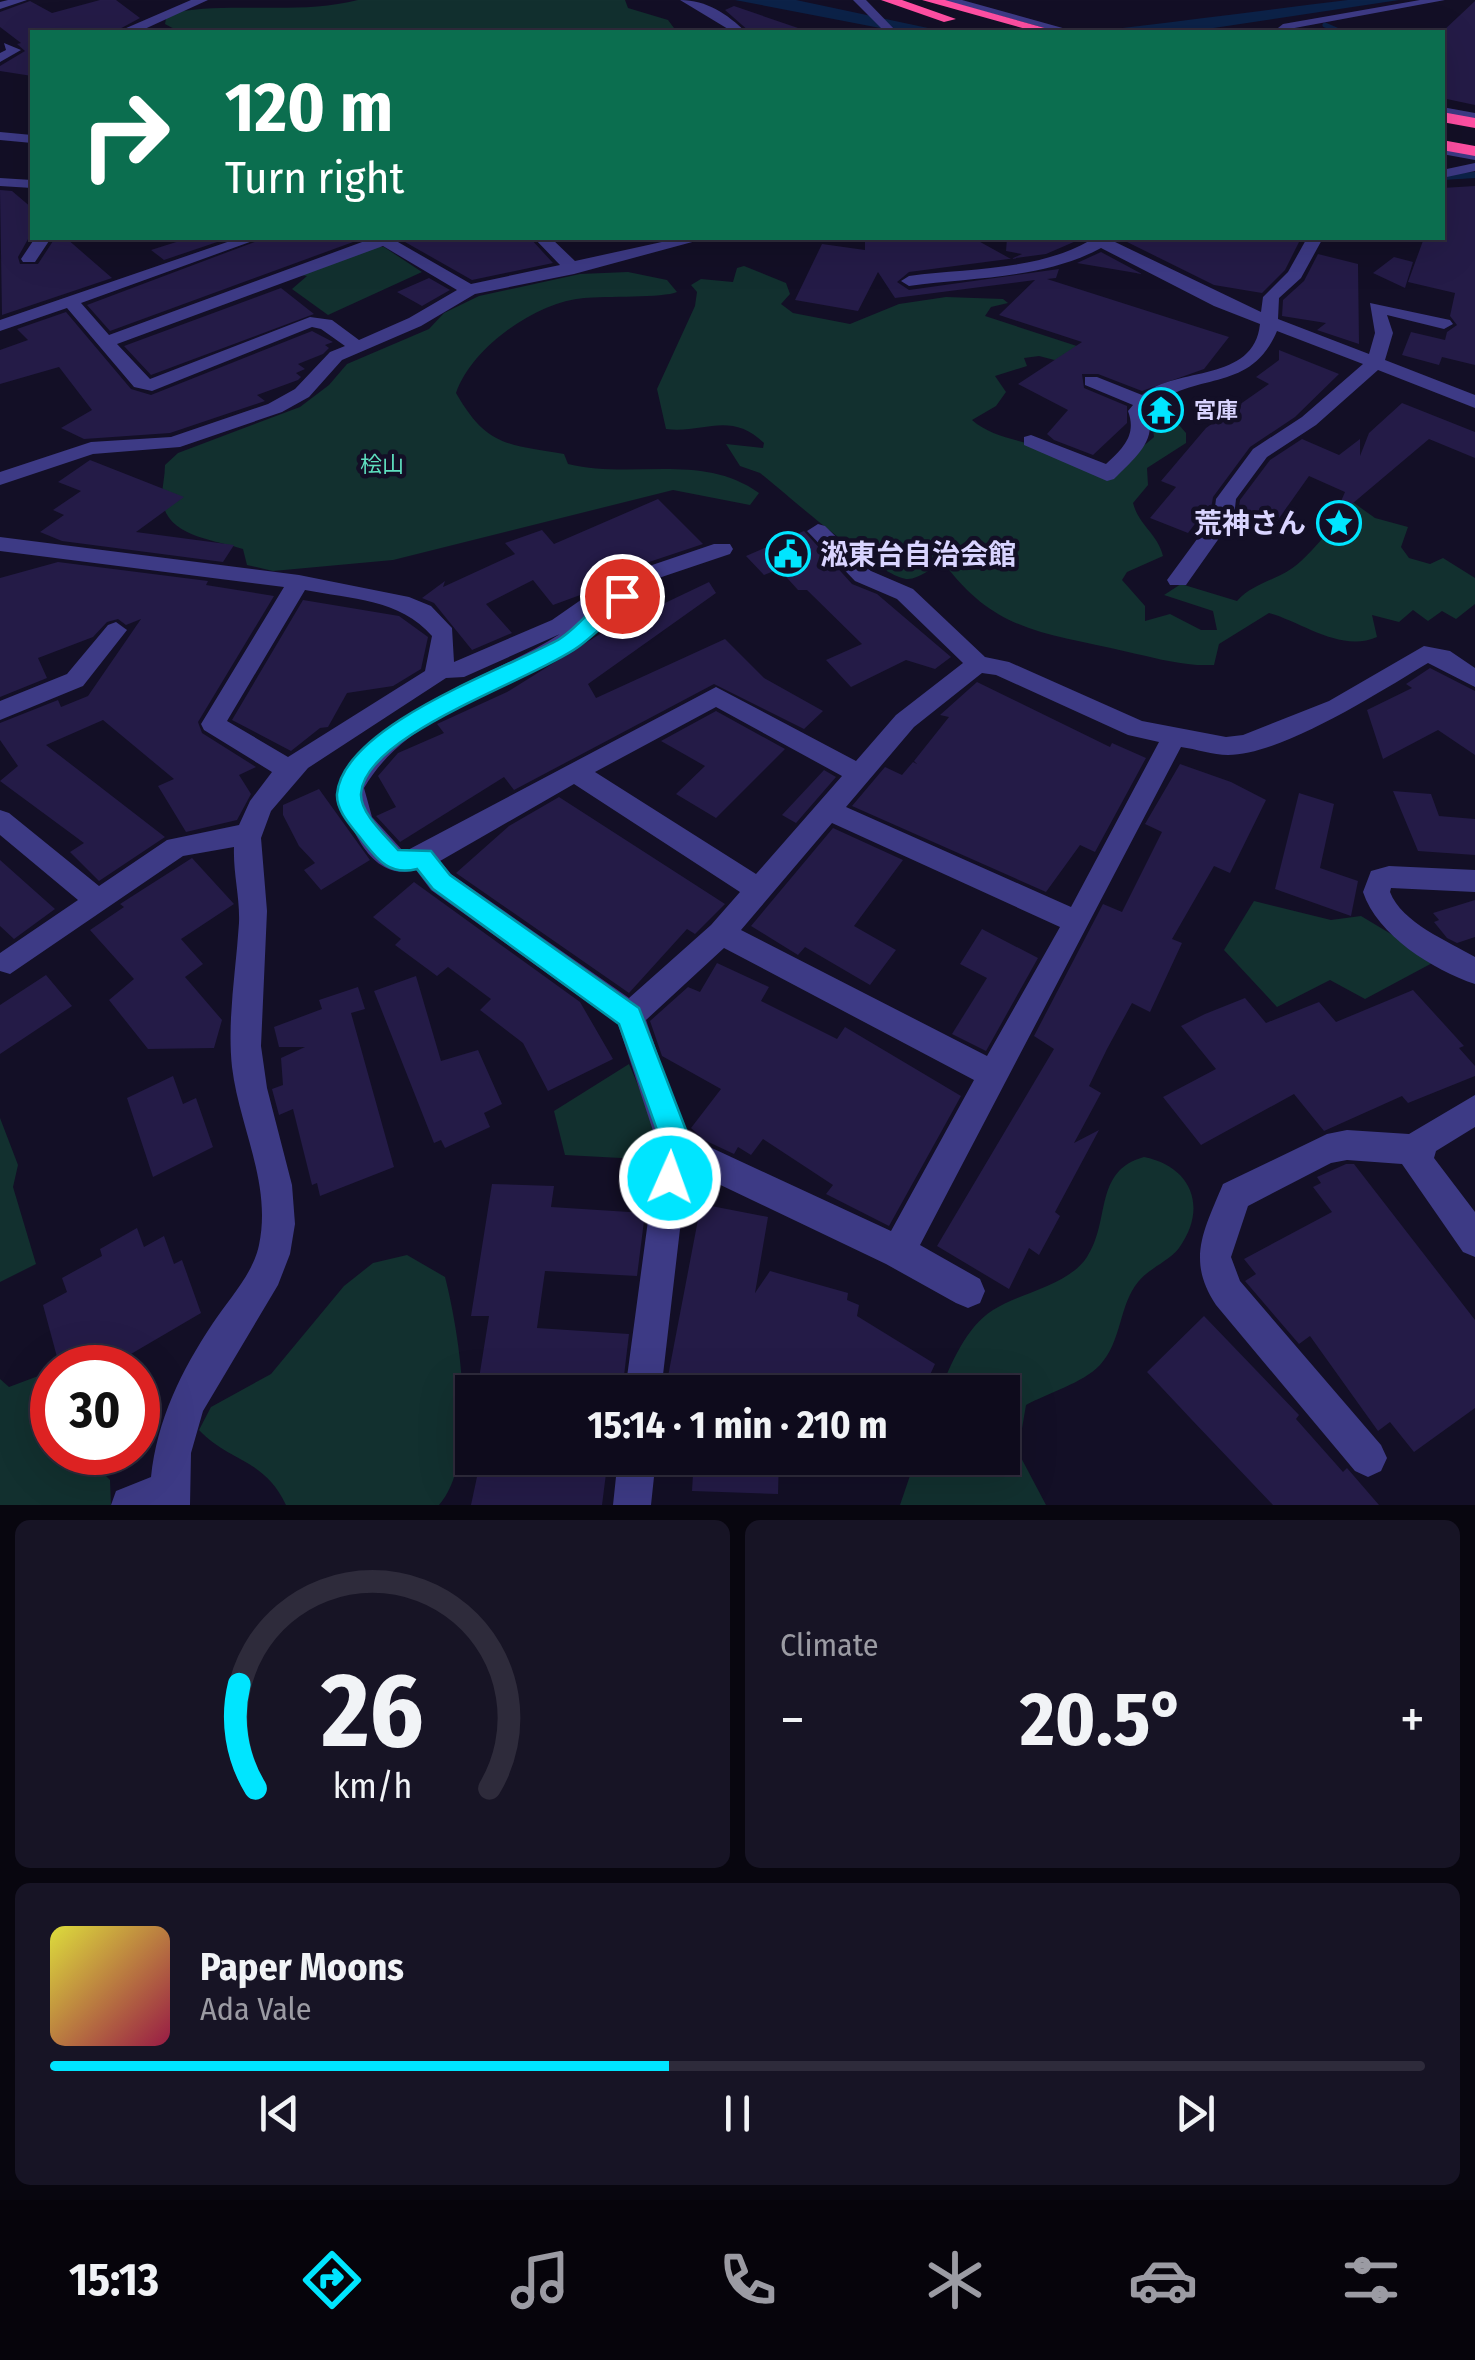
<!DOCTYPE html>
<html lang="en">
<head>
<meta charset="utf-8">
<style>
	:root { --surface:#0e0b1c; --page:#171425; --text:#f1f3f6; --muted:#9b9ba3; --line:#2e2b3b; --accent:#00e5ff }
	body { margin:0; font-family:"Fira Sans Condensed","Noto Sans JP",sans-serif; background:var(--page); color:var(--text); height:100vh; display:flex; flex-direction:column; font-size:38px; white-space:nowrap }
	* { box-sizing:border-box; margin:0 }
	p { font-size:32px; color:var(--muted) }
	.icon { flex:none; width:55px; height:55px; fill:none; stroke:currentColor; stroke-width:2; stroke-linecap:round; stroke-linejoin:round }
	.map { position:relative; height:1505px; overflow:hidden }
	.side { display:flex; flex-direction:column; gap:15px; padding:15px; background:#08060f; flex:1 }
	.side>* { flex:none }
	.top-card { position:absolute; left:30px; top:30px; width:1415px; height:210px; border-radius:0px; box-shadow:0 10px 40px #0002,0 0 0 2px var(--line); background:#0b6e4f; color:#fff; overflow:hidden }
	.speed { position:absolute; left:30px; top:1345px; display:flex; gap:20px; font-size:50px; font-weight:700; text-align:center }
	.speed>* { display:grid; place-content:center; width:130px; height:130px; border-radius:50%; background:var(--surface); box-shadow:0 10px 40px #0002,0 0 0 2px var(--line); line-height:1 }
	.speed .limit { border:15px solid #d22; background:#fff; color:#111 }
	.pin { position:absolute; display:grid; place-items:center; width:85px; height:85px; color:#fff; margin:-42px; border:5px solid #fff; border-radius:50%; box-shadow:0 2px 10px #0007 }
	.me { position:absolute; width:110px; margin:-55px; rotate:2deg; stroke-linejoin:round; filter:drop-shadow(0 0 8px #0008) }
	.turn { display:flex; align-items:center; gap:35px; height:210px; padding:0 30px; font-size:45px }
	.turn .icon { width:130px; height:130px; stroke-width:2.5 }
	.turn b { display:block; font-size:70px; line-height:85px }
	.big { font-size:75px; font-weight:700; line-height:1.1 }
	.side .card { flex:1; display:flex; flex-direction:column; justify-content:center; gap:15px; min-width:0; padding:0 35px; border-radius:15px; background:var(--page) }
	.side .dial { align-items:center; gap:0 }
	.dial svg { height:260px; overflow:visible; fill:none; stroke:var(--line); stroke-width:7; stroke-linecap:round; text-anchor:middle }
	.dial text { fill:var(--text); stroke:none }
	.song { display:flex; align-items:center; gap:30px }
	.cover { width:120px; height:120px; border-radius:15px; background:linear-gradient(135deg,hsl(60 70% 55%),hsl(340 70% 35%)) }
	.played { height:10px; border-radius:5px; background:linear-gradient(90deg,var(--accent) 45%,var(--line) 45%) }
	.keys { display:flex; justify-content:space-around; direction:ltr }
	.heat { display:flex; justify-content:space-between; align-items:center; font-size:55px; direction:ltr }
	.side .tiles { flex:1; display:grid; gap:15px; grid-template-columns:1fr 1fr }
	.card:last-child { grid-column:span 2 }
	.trip { position:absolute; left:455px; top:1375px; width:565px; height:100px; border-radius:0px; background:var(--surface); box-shadow:0 10px 40px #0002,0 0 0 2px var(--line); font-weight:700; line-height:100px; text-align:center }
	.menu { display:flex; height:160px; justify-content:space-around; align-items:center; background:#06040b; color:var(--muted) }
	.menu .icon { width:70px; height:70px }
	.menu .selected { color:var(--accent) }
	.menu b { font-size:45px; color:var(--text) }
	.map>svg:first-child { display:block }
	.green { fill:#12302f }
	.water { fill:#0c2248 }
	.lines { fill:none; stroke-linecap:round; stroke-linejoin:round }
	.stream-far1 { stroke:#0c2248; stroke-width:5 }
	.stream { stroke:#0c2248; stroke-width:6 }
	.building { fill:#241b47 }
	.minor { fill:#3d3a85; fill-rule:evenodd }
	.motorway { fill:#ff4fa3; fill-rule:evenodd }
	.route { fill:#00e5ff; stroke:#0095a6; stroke-width:2.5 }
	.labels { text-anchor:middle; stroke-width:9; stroke-linejoin:round; paint-order:stroke }
	.far-poi-label { font-size:22px; font-weight:bold; fill:#d9d4ff; stroke:#130f26; text-anchor:start }
	.far-park-label { font-size:22px; fill:#5fe0c0; stroke:#130f26 }
	.poi-label { font-size:28px; font-weight:bold; fill:#d9d4ff; stroke:#130f26; text-anchor:end }
</style>
</head>
<body>
<div class="map">
<svg width="1475" height="1505" viewBox="0 0 1475 1505">
	<rect width="100%" height="100%" fill="#130f26"/>
	<path class="green" d="M358 0H625L628 8 668 20 677 32H180L165 24 167 14C227 0 295 16 358 0Z
		M373 247H384L422 272 328 315 292 289 307 276 301 275Z
		M744 266 786 283 790 294 781 304 793 313 850 324 899 304 946 297 1003 299 1008 303 991 307 985 316 1086 349 1074 365 1039 356 1024 358 1027 366 995 376 1006 392 996 406 972 420C992 438 1023 440 1047 450 1072 460 1086 477 1115 476 1118 466 1145 445 1154 437L1152 421 1179 425 1186 433V443L1147 468 1148 485 1133 503C1139 526 1158 534 1163 556L1127 572 1122 580 1145 606V621L1170 614 1201 630H1217L1213 611 1164 595 1181 584 1237 601C1252 584 1273 581 1291 569 1307 559 1340 520 1345 504L1354 503 1375 518 1408 527 1401 547 1409 558 1430 564 1443 558 1475 578V604L1456 619 1442 611 1428 621 1413 610 1399 622 1372 615 1377 637C1341 653 1302 622 1269 613L1219 644 1214 665H1197C1172 663 1151 657 1128 652 1049 633 996 634 944 563 932 567 919 579 908 579 882 579 785 493 760 473L740 466 726 444 763 448 764 443C730 410 703 434 666 429L657 389 695 306 697 292 691 285 701 279 733 282 737 268Z
		M628 272 667 280 677 292C664 298 604 296 584 298 536 302 472 347 456 393 487 447 507 444 564 454L568 464C632 480 701 452 759 493L750 505 673 490 393 560 273 571 247 565 243 549C213 539 164 537 162 497 162 487 165 476 165 465L178 453 300 407 329 385 347 364 429 329 444 313 479 296 580 274Z
		M1254 901 1331 920 1361 916 1436 961 1365 999 1330 980 1277 1007 1224 950Z
		M629 1064 658 1132V1160L565 1155 554 1111Z
		M0 1118 18 1165 13 1187 36 1264 0 1282Z
		M1144 1157C1190 1166 1209 1206 1179 1248 1168 1262 1149 1268 1138 1282 1119 1305 1122 1341 1100 1365 1083 1383 1048 1393 1026 1405L1018 1452 1046 1505H900L916 1458H1002V1392H939C952 1363 965 1328 993 1310 1021 1292 1068 1286 1087 1257 1111 1221 1093 1171 1144 1157Z
		M407 1255 445 1277C459 1332 480 1458 439 1505H286C264 1458 229 1462 199 1430L211 1407 271 1374 344 1286 373 1263Z
		M41 1375 52 1385V1452L83 1453 110 1480 111 1505H0V1379L9 1387Z"/>
	<path class="water" d="M735 0H796L928 28 979 32H901Z
		M1348 0H1399L1187 32H1045C1074 29 1103 31 1131 27 1204 18 1275 9 1348 0Z"/>
	<g class="lines">
		<path class="stream-far1" d="M1325 25 1341 32
			M1446 177 1475 175"/>
		<path class="stream" d="M1442 177 1475 175"/>
	</g>
	<path class="building" d="M100 0H116L140 18 114 32H32V76L0 71V66L25 51 17 44 21 43 0 27V12L30 1 52 13Z
		M1475 1V105L1442 98V32Z
		M734 6 798 28V32H750L725 10Z
		M1475 186V365L1442 357 1439 365 1402 355 1411 332 1445 340 1447 332 1457 325 1450 316 1455 293 1408 282 1424 238H1442V188Z
		M0 190 12 191 32 208V232L18 257 20 264H38L55 238H66L112 278 2 315Z
		M189 238H229L164 260 151 250Z
		M265 238H364L110 331 87 305Z
		M398 238H530L553 263 472 280Z
		M865 238H973L1011 259 1022 254 1006 251 1007 238H1083L1046 254 909 272 897 282 909 290 1059 269 1056 278 1047 279 1229 337 1204 369 1142 391 1098 374H1082L1084 388 1127 406V423L1093 455 1054 440 1047 434 1068 410 1018 384 1082 342 999 315 1035 280 895 298 878 272 858 311 795 300 822 244 865 250Z
		M1119 238H1301L1285 270 1262 293 1214 285Z
		M1101 252 1142 274 1077 263Z
		M1318 254 1358 264 1359 344 1317 330 1326 323 1282 316 1283 300 1304 281Z
		M1394 257 1413 262 1405 288 1373 273Z
		M429 278 450 290 422 306 397 292Z
		M281 288 314 314 151 375 124 346Z
		M66 312 131 389 151 395 312 331 333 342 325 345 329 348 323 354 298 364 305 369 296 373 301 377 298 380 257 395 265 401 170 433 84 439 61 428 92 410 59 367 0 384V350L28 340 17 329Z
		M1279 350 1339 374 1295 417 1250 447 1213 497 1211 509 1207 508 1188 533 1150 518 1176 487 1161 481 1206 428 1269 384 1256 377 1279 360Z
		M1402 403 1475 432V458L1429 439 1333 520 1345 492 1309 476 1270 531 1237 519 1240 500 1270 460 1302 439 1339 455 1360 439V456L1369 433Z
		M90 460 184 497 136 532 234 545 223 562 62 541 40 532 64 515 53 510 81 491 58 482Z
		M658 499 703 544 610 575 583 594 553 605 533 580 486 604 512 633 472 650 434 603 422 598 445 581 443 587 515 554 505 543 542 530 554 544Z
		M804 531 852 584 877 594 951 657 935 669 906 660 851 687 826 660 862 644 807 590H798L779 569 764 575 746 556Z
		M58 562 208 581 206 585 274 596 198 722 202 733 256 767 239 775 251 794 237 820 186 832 158 786 174 779 103 720 46 745 165 837 99 881 70 852 84 843 0 781 18 766 0 740V723L58 700 61 707 88 696 141 619 126 625 118 619 107 622 93 637 38 658 47 678 0 697V578Z
		M709 582 716 593 588 684 596 698 725 639 764 678 823 711 804 729 714 684 514 790 504 777 400 842 376 816 396 807 378 776 398 753 444 733 437 724 507 692 600 634Z
		M303 600 399 616 428 637 421 669 393 686 347 693 328 727 320 728 291 751 232 720Z
		M1430 668 1475 691V755L1438 730 1383 759 1367 710 1412 688 1406 684Z
		M977 682 1110 747 1112 743 1146 758 1095 852 1080 845 1046 892 852 806 885 767 902 775 913 762 917 764 914 761 949 717 940 715Z
		M716 711 785 749 716 818 676 794 705 766 661 741Z
		M1180 764 1231 782 1266 800 1230 873 1214 866 1172 939 1182 943 1150 1012 1132 1003 1107 1049 1089 1086 1101 1093 1074 1143 1099 1130 1055 1212 1060 1216 1039 1255 1029 1248 1009 1289 937 1246 1054 1049 1034 1036 1103 904 1122 912 1162 832 1145 824Z
		M824 770 836 777 796 823 782 815Z
		M319 789 370 860 321 890 304 870 315 863 299 846 283 815V805Z
		M1393 791 1431 794 1439 816 1475 819V855L1418 851Z
		M1299 793 1334 804 1320 868 1358 881 1351 916 1275 889Z
		M559 797 725 904 695 934 687 929 629 993 456 873 509 826Z
		M833 828 903 860 854 926 896 950 870 985 805 947 798 955 751 926Z
		M192 858 234 904 181 939 203 964 185 977 222 1020 214 1048 148 1049 109 1000 134 979 90 930 124 907 120 904Z
		M0 860 55 909 14 939 0 926Z
		M414 882 580 1002 613 1059 548 1091 523 1043 480 1010 491 999 448 967 437 976 395 945 401 939 373 917Z
		M1475 900V937L1457 943 1447 938 1434 922 1439 920 1433 913Z
		M982 929 1038 958 986 1051 952 1034 987 978 960 964Z
		M717 963 769 987 761 1001 837 1039 845 1027 961 1096 889 1226 826 1194 833 1185 763 1139 751 1155 738 1147 734 1154 704 1140 691 1128 721 1089 662 1056 650 1021 688 987 700 992Z
		M46 975 72 1006 0 1054V1005Z
		M416 976 441 1061 478 1050 502 1104 484 1113 490 1127 445 1148 441 1140 434 1143 374 991Z
		M358 987 365 1009 351 1013 394 1167 320 1196 317 1183 312 1185 293 1109 279 1115 272 1089 283 1085 281 1058 305 1047H279L274 1027 322 1009 319 1000Z
		M1413 990 1464 1046 1459 1048 1475 1066V1076L1408 1103 1402 1096 1324 1131 1294 1094 1201 1145 1163 1097 1216 1069 1181 1026 1205 1014 1245 998 1266 1023 1319 1002 1336 1022Z
		M173 1076 183 1104 196 1098 213 1147 153 1177 127 1098Z
		M1346 1164H1354L1475 1320V1408L1414 1452 1390 1422 1378 1431 1310 1336 1299 1344 1245 1281 1256 1274 1244 1259 1332 1212 1313 1187 1321 1183 1317 1177Z
		M492 1184 554 1186 551 1207 645 1213 637 1276 545 1271 537 1328 629 1334 622 1392 477 1391 489 1316H471Z
		M701 1204 768 1217 755 1293 770 1271 848 1293 847 1300 859 1305 857 1316 935 1364 922 1392H798L757 1380 707 1376 706 1392H665Z
		M137 1228 144 1247 164 1236 174 1264 182 1260 201 1313 107 1368H60L43 1305 67 1292 62 1278 102 1256 100 1249Z
		M1204 1316 1299 1415 1296 1419 1343 1472 1347 1468 1379 1505H1273L1192 1420 1147 1372Z
		M481 1458H608L602 1505H471Z
		M694 1458H779L778 1494 692 1491Z"/>
	<g class="lines">
		<path class="minor" d="M8 0H27L0 9V2Z
			M191 0H208L138 32H117Z
			M680 0C707 0 727 14 746 32H733Z
			M853 0H866L897 32H885Z
			M942 0H962L1077 32H1059Z
			M1420 0H1445L1273 32 1283 24Z
			M4 43 21 50 0 62V53L6 50Z
			M1442 107 1475 113V121L1442 115Z
			M0 132 32 135V143L0 140Z
			M1442 146 1475 152V160L1442 154Z
			M1475 163V171L1442 178V170Z
			M0 178 32 180V188L0 186Z
			M35 238H51L35 262H23L21 259Z
			M239 238H261L81 303 109 335 373 238H391L471 284 560 265 534 238H551L575 261 680 238H707L574 274 475 294 421 326 342 360 309 397 282 412 180 447 93 454 0 485V472L91 442 171 437 268 404 295 389 330 352 345 346 321 329 312 327 152 391 134 387 67 308 0 331V320ZM383 246 457 290 409 318 359 340 332 320 310 317 150 379 117 344Z
			M1087 238H1115L1113 241 1261 312 1263 297 1288 272 1307 238H1323L1301 278 1279 298 1278 319 1369 354 1375 333 1370 303 1450 320 1453 324 1444 329 1387 315 1393 333 1385 360 1475 395V408L1378 370 1316 425 1267 457 1236 499 1234 517 1186 585H1170L1167 580 1214 516 1216 499 1253 449 1302 417 1363 364 1277 331C1249 397 1191 368 1147 412 1159 441 1132 460 1114 479L1107 481 1024 445V437L1031 435 1106 464C1123 448 1137 435 1128 411L1133 405 1085 385V377H1097L1142 395C1177 366 1254 383 1260 324L1214 306 1101 248C1044 279 972 277 909 286L901 281 909 276C968 268 1036 271 1089 241Z
			M818 524 825 526 871 571 913 589 985 657 1009 662 1142 721 1226 737 1243 735 1329 701 1424 646 1450 651 1475 668V687L1428 663C1381 691 1282 755 1228 755 1213 755 1196 749 1181 747L920 1245 980 1279 985 1291 980 1303 968 1308 956 1303 886 1264 687 1169 661 1392H625L658 1146 618 1024 431 890 416 870C370 883 348 823 338 788 385 702 483 683 560 634L464 677 446 678 308 768 271 811 261 838 267 911 261 1046 267 1088 292 1185 295 1224 290 1254 278 1285 203 1411 191 1453 190 1505H111L116 1491 151 1477C157 1420 181 1371 213 1323 229 1299 253 1274 259 1245 272 1184 239 1126 232 1067 227 1019 236 971 239 923 240 897 233 873 234 847L183 856 10 974 0 971V953L78 900 0 835V810L9 813 99 886 167 840 239 825 250 801 272 772 204 730 201 724 284 587 0 551V537L299 575 409 597 431 606 452 628 454 662 552 620 611 579 714 544H730L733 549 730 554 632 587 634 593C570 688 422 688 364 788L372 817 404 852 716 687 856 761 896 715 963 663 897 599 855 581 807 531ZM305 590C351 599 400 599 432 636L425 671 288 757 227 721ZM982 673 996 675 1128 735 1159 742 1071 907 846 807 914 727ZM716 707 842 776 756 874 595 772ZM574 784 740 892 711 925 629 998 451 874 440 861ZM832 823 1060 927 987 1056 741 930ZM724 948 974 1080 891 1231 686 1136 646 1020Z
			M116 622 127 630 83 686 0 720V701L67 674 108 625Z
			M1389 866 1475 870V892L1391 888 1390 892C1402 923 1448 941 1475 957V984C1433 970 1377 935 1363 892L1371 871Z
			M1475 1095V1127L1436 1151 1434 1158 1475 1212V1257L1463 1252 1402 1164 1347 1160 1331 1163 1248 1206 1231 1257 1240 1281 1381 1445 1387 1458 1381 1471 1368 1477 1355 1471 1216 1305C1186 1260 1204 1230 1223 1184L1327 1134 1347 1130 1409 1134Z
			M618 1458H656L651 1505H613Z"/>
		<path class="motorway" d="M881 0H902L956 19 944 22Z
			M922 0H945L1059 32H1037Z
			M1442 112 1475 118V128L1442 122Z
			M1442 140 1475 146V156L1442 150Z"/>
	</g>
	<path class="route" d="M622 590 633 596 630 601C613 616 596 634 578 647 533 680 364 734 361 794 360 813 386 836 398 850L431 851 450 875 639 1008 686 1130 680 1188 670 1192 659 1188 655 1178 657 1130 619 1024 433 889 417 869C389 876 378 860 362 840 352 827 336 811 337 794 343 726 502 670 556 641 580 628 597 597 622 590Z"/>
	<defs>
		<g id="temple-ring" transform="scale(2.25)"><circle r="9.5" fill="#130f26" stroke="#00e5ff" stroke-width="1.5"/><path d="M0-6L5-2H3V0L6.5 2.5H4V6H1.5V3h-3V6H-4V2.5H-6.5L-3 0V-2H-5Z" fill="#00e5ff"/></g>
		<g id="sight-ring" transform="scale(2.25)"><circle r="9.5" fill="#130f26" stroke="#00e5ff" stroke-width="1.5"/><path d="M0-6L1.8-2.2L6-1.7L2.9 1.2L3.7 5.4L0 3.3L-3.7 5.4L-2.9 1.2L-6-1.7L-1.8-2.2Z" fill="#00e5ff"/></g>
		<g id="civic-ring" transform="scale(2.25)"><circle r="9.5" fill="#130f26" stroke="#00e5ff" stroke-width="1.5"/><path d="M-.6-6.5H3V-4.5H.6V-3L4-1V1h2V6H-6V1h2V-1L-.6-3ZM-1.2 2.5V6h2.4V2.5Z" fill="#00e5ff"/></g>
	</defs>
	<g fill-rule="evenodd">
		<use href="#temple-ring" x="1161" y="410"/>
		<use href="#sight-ring" x="1339" y="523"/>
		<use href="#civic-ring" x="788" y="554"/>
	</g>
	<g class="labels">
		<g class="far-poi-label">
			<text x="1194" y="418">宮庫</text>
		</g>
		<g class="far-park-label">
			<text x="382" y="472">桧山</text>
		</g>
		<g class="poi-label">
			<text x="1306" y="533">荒神さん</text>
			<text x="820" y="564" text-anchor="start">淞東台自治会館</text>
		</g>
	</g>
</svg>
<div class="speed"><div class="limit">30</div></div>
<div class="pin" style="left:622px;top:596px;background:#d93025"><svg class="icon" aria-label="arrive" viewBox="0 0 24 24"><path d="M6 21V4h12l-3 4 3 4H6"/></svg></div>
<svg class="me" style="left:670px;top:1178px" viewBox="-20 -20 40 40"><circle r="17" fill="#00e5ff" stroke="#fff" stroke-width="3"/><path d="M0-11L8 9 0 5-8 9z" fill="#fff"/></svg>
<div class="trip">15:14 · 1 min · 210 m</div>
<div class="top-card">
<div class="turn"><svg class="icon" aria-label="right" viewBox="0 0 24 24"><path d="M7 20v-9h11M14 6l5 5-5 5"/></svg><div><b>120 m</b>Turn right</div></div>
</div>
</div>
<section class="side">
<div class="tiles">
<div class="card dial"><svg viewBox="0 0 100 80">
<path d="M14 69A42 42 0 1 1 86 69"/>
<path d="M14 69A42 42 0 0 1 9 37" stroke="#00e5ff"/>
<text x="50" y="56" font-size="32" font-weight="700">26</text>
<text x="50" y="72" font-size="11">km/h</text>
</svg></div>
<div class="card"><p>Climate</p>
<div class="heat"><a>−</a><b class="big">20.5°</b><a>+</a></div>
</div>
<div class="card">
<div class="song"><i class="cover"></i><div><b>Paper Moons</b><p>Ada Vale</p></div></div>
<div class="played"></div>
<div class="keys"><svg class="icon" aria-label="previous" viewBox="0 0 24 24"><path d="M18 5L8 12l10 7zM5 5v14"/></svg><svg class="icon" aria-label="pause" viewBox="0 0 24 24"><path d="M8 5v14M16 5v14"/></svg><svg class="icon" aria-label="next" viewBox="0 0 24 24"><path d="M6 5l10 7-10 7zM19 5v14"/></svg></div>
</div>
</div>
</section>
<nav class="menu">
<b>15:13</b>
<svg class="icon selected" aria-label="directions" viewBox="0 0 24 24"><path d="M12 3l9 9-9 9-9-9zM9 14v-3h6M13 9l2 2-2 2"/></svg>
<svg class="icon" aria-label="music" viewBox="0 0 24 24"><path d="M9 18V5l10-2v13"/><circle cx="6" cy="18" r="3"/><circle cx="16" cy="16" r="3"/></svg>
<svg class="icon" aria-label="phone" viewBox="0 0 24 24"><path d="M5 4h4l2 5-3 2q2 4 5 5l2-3 5 2v4C11 20 4 13 5 4z"/></svg>
<svg class="icon" aria-label="climate" viewBox="0 0 24 24"><path d="M12 3v18M4 7l16 10M4 17L20 7"/></svg>
<svg class="icon" aria-label="car" viewBox="0 0 24 24"><path d="M5 17H2v-5l4-1 3-4h7l3 4 3 1v5h-3M9 17h6M6 11h13"/><circle cx="7" cy="17" r="2"/><circle cx="17" cy="17" r="2"/></svg>
<svg class="icon" aria-label="filters" viewBox="0 0 24 24"><path d="M4 7h16M4 17h16"/><circle cx="9" cy="7" r="2"/><circle cx="15" cy="17" r="2"/></svg>
</nav>
</body>
</html>
